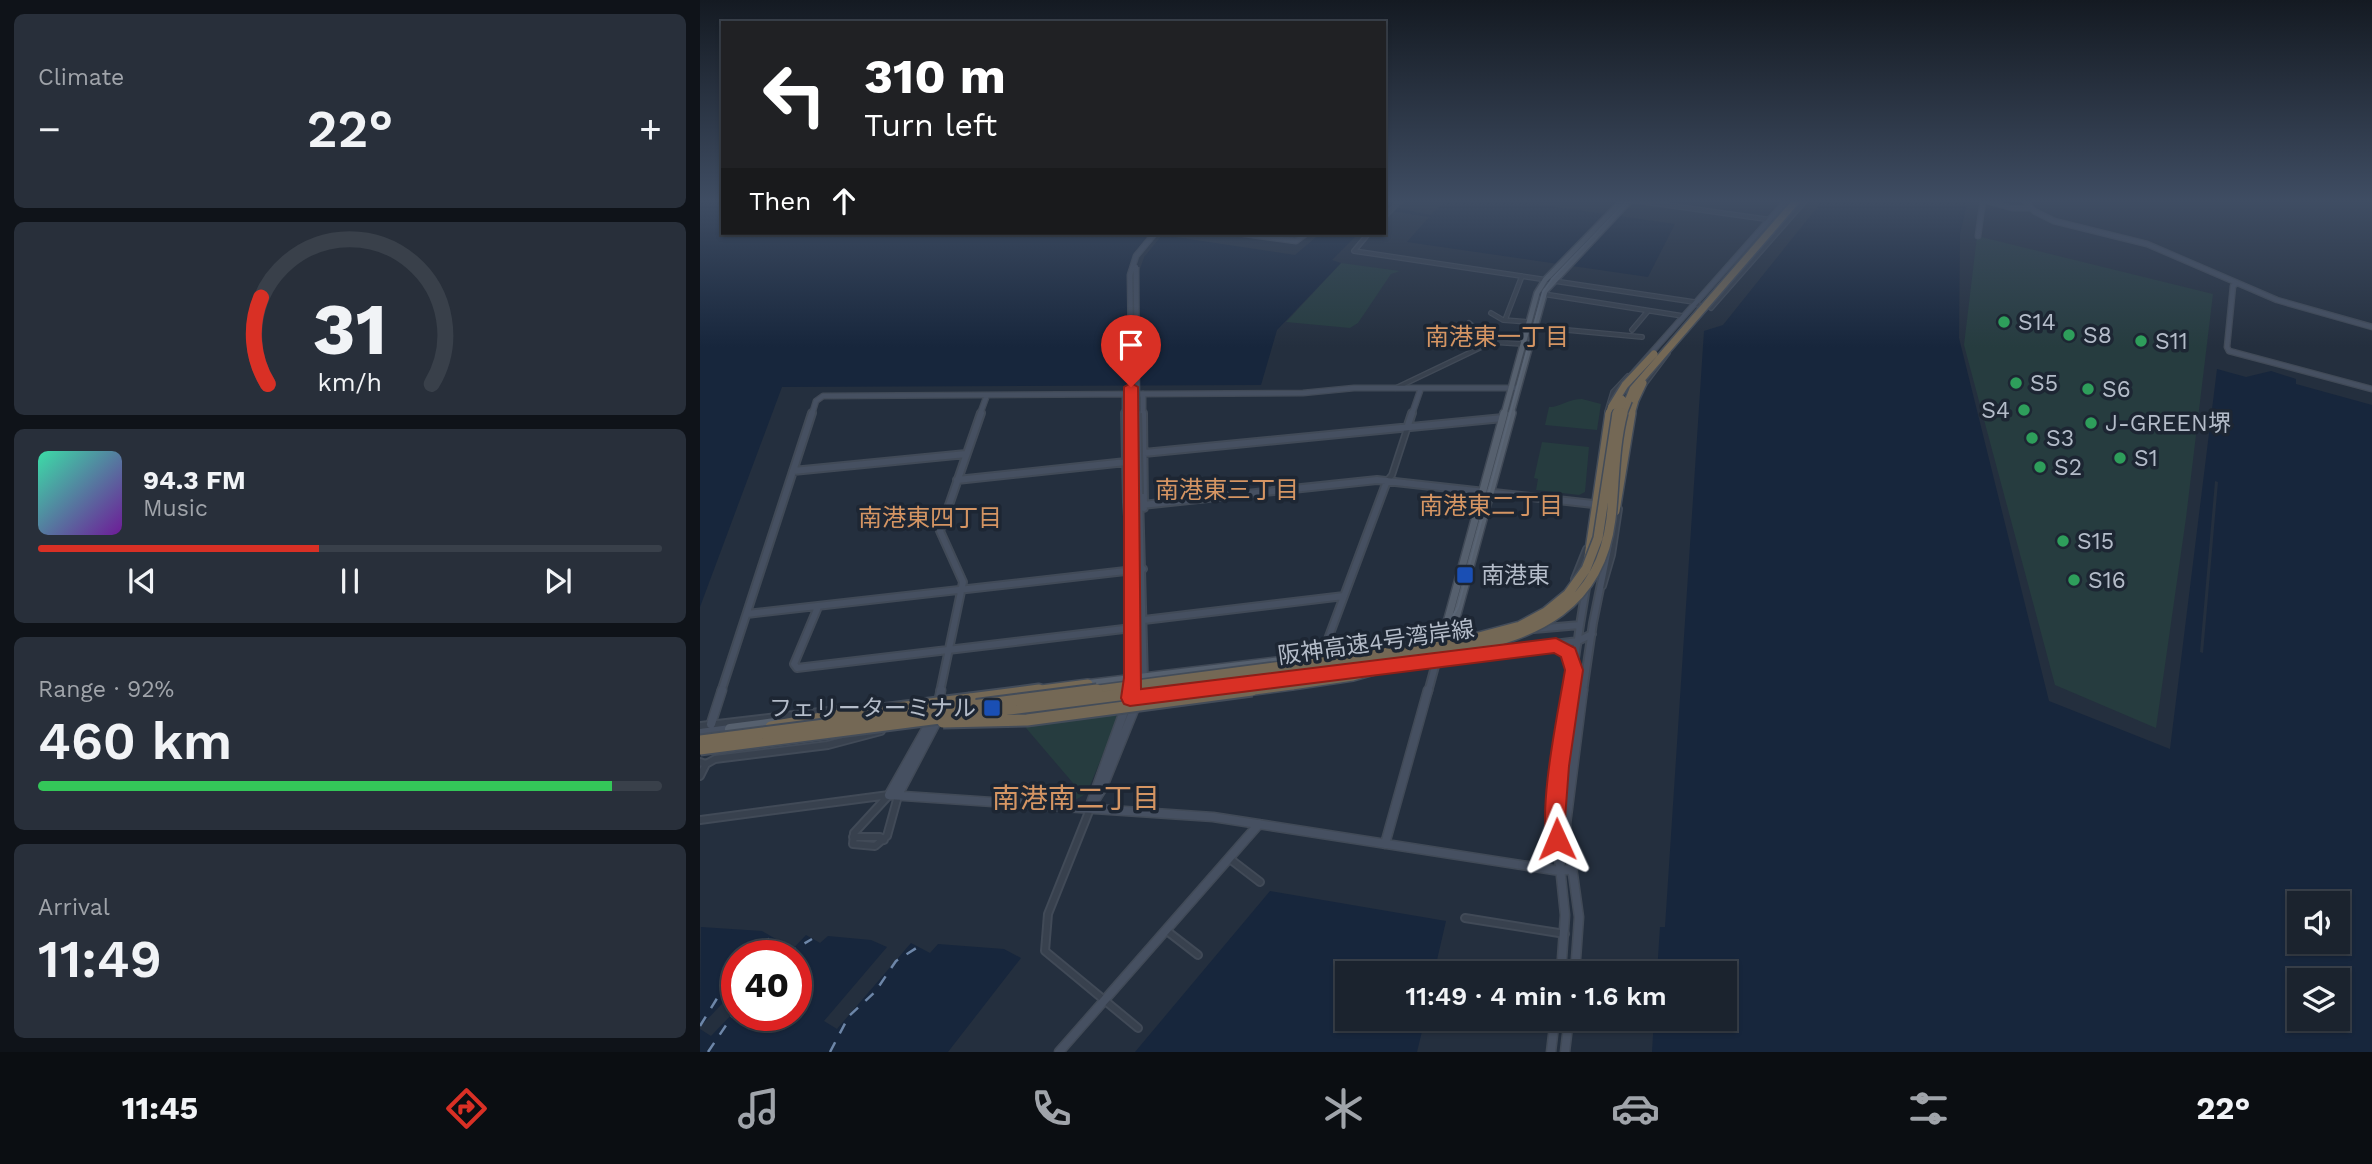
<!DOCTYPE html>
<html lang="en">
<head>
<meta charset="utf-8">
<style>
	:root { --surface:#1b232e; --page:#282f3a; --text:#f1f3f6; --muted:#a0a4aa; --line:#39404a; --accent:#d93025 }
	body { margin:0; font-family:"Work Sans","Noto Sans JP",sans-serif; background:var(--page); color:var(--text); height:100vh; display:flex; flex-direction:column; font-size:26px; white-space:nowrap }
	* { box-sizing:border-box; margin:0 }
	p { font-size:23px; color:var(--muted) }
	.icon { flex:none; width:38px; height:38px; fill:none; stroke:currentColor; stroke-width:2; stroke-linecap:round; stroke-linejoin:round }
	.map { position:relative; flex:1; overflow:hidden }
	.drawer { display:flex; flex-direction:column; gap:14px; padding:14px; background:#0f1319; width:700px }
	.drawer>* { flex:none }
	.hud { position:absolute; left:21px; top:21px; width:665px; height:214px; border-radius:0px; box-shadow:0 2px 5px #0004,0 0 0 2px var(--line); background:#202124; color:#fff; overflow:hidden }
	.controls { position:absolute; left:1587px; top:891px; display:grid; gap:14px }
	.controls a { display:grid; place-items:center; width:63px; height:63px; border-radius:0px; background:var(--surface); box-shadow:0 2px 5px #0004,0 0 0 2px var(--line); font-size:35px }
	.speed { position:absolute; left:21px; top:940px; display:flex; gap:14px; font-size:35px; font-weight:700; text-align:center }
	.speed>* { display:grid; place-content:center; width:91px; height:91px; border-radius:50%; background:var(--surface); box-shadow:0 2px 5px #0004,0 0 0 2px var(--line); line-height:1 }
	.speed .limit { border:10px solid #d22; background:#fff; color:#111 }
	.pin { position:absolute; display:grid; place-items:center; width:60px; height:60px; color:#fff; margin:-72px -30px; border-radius:50% 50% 50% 0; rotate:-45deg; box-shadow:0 0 7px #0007 }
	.pin .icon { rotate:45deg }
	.me { position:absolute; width:77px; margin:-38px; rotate:359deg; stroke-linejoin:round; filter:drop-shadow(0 0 5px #0008) }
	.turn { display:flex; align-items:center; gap:24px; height:147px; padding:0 28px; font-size:32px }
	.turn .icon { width:91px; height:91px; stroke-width:2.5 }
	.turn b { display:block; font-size:49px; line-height:60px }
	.then { display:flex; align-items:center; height:66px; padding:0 28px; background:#0003; gap:14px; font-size:26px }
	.big { font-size:52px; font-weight:600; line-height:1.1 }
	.drawer .tile { flex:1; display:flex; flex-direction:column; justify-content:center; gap:10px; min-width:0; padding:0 24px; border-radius:10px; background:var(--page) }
	.drawer .dial { align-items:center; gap:0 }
	.dial svg { height:182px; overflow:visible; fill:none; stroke:var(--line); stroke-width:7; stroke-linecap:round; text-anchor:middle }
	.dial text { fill:var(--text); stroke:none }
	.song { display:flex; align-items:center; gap:21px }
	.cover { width:84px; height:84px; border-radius:10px; background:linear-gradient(135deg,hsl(160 70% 55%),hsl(280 70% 35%)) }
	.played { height:7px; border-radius:4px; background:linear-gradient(90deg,var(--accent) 45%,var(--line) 45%) }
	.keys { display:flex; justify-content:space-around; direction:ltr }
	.heat { display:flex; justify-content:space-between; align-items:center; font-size:38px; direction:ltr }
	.charge { height:10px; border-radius:5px; background:linear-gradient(90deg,#34c759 92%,var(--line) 0) }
	.trip { position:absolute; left:635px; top:961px; width:402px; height:70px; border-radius:0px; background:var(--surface); box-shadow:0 2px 5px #0004,0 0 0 2px var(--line); font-weight:600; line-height:70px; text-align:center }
	.dock { display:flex; height:112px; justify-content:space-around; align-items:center; background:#0b0e12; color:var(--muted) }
	.dock .icon { width:49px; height:49px }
	.dock .selected { color:var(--accent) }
	.dock b { font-size:32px; color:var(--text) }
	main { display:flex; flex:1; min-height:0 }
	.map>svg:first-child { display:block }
	.green { fill:#263c3f }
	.water { fill:#17263c; fill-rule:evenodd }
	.pier { fill:#242f3e }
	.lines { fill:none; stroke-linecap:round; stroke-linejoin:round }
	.ferry { stroke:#6d86a8; stroke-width:2.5; stroke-dasharray:11 10; stroke-linecap:butt }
	.street-far2-casing { stroke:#414a57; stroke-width:6 }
	.street-far1-casing { stroke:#414a57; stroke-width:8 }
	.street-casing { stroke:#414a57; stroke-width:10 }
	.secondary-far2-casing { stroke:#414a57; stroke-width:7 }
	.secondary-far1-casing { stroke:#414a57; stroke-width:10 }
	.secondary-casing { stroke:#414a57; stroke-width:11 }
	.primary-far2-casing { stroke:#414a57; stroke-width:8 }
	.primary-far1-casing { stroke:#414a57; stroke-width:10 }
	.primary-casing { stroke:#414a57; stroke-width:13 }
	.highway-far2-casing { stroke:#434c59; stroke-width:10 }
	.highway-far1-casing { stroke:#434c59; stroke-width:12 }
	.highway-casing { stroke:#434c59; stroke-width:15 }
	.street-far2 { stroke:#38414e; stroke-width:3.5 }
	.street-far1 { stroke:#38414e; stroke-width:4.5 }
	.street { stroke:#38414e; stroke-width:6 }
	.secondary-far2 { stroke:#465061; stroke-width:4.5 }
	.secondary-far1 { stroke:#465061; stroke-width:6 }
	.secondary { stroke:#465061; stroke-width:8 }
	.primary-far2 { stroke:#56606e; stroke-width:5 }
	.primary-far1 { stroke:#56606e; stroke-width:7 }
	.primary { stroke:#56606e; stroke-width:10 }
	.highway-far2 { stroke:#746855; stroke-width:7 }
	.highway-far1 { stroke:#746855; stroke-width:9 }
	.highway { stroke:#746855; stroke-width:11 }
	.tram-far1 { stroke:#5a6575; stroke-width:2 }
	.tram { stroke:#5a6575; stroke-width:2.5 }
	.secondary-bridge-far1-casing { stroke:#414a57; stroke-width:7; stroke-linecap:butt }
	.secondary-bridge-casing { stroke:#414a57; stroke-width:10; stroke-linecap:butt }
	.highway-bridge-far2-casing { stroke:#434c59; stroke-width:10; stroke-linecap:butt }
	.highway-bridge-far1-casing { stroke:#434c59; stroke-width:12; stroke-linecap:butt }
	.highway-bridge-casing { stroke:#434c59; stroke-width:15; stroke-linecap:butt }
	.secondary-bridge-far1 { stroke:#465061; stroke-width:4.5 }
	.secondary-bridge { stroke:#465061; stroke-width:6 }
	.highway-bridge-far2 { stroke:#746855; stroke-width:7 }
	.highway-bridge-far1 { stroke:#746855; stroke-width:9 }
	.highway-bridge { stroke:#746855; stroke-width:11 }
	.route { fill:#d93025; stroke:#8d1f18; stroke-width:2 }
	.leisure-dot { fill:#2e9e5b; stroke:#1d2633; stroke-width:2.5 }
	.transit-dot { fill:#1a4fb4; stroke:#1d2633; stroke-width:2.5 }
	.labels { text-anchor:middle; stroke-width:7; stroke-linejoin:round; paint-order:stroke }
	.poi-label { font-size:23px; fill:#b4bcc9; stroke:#1d2633; text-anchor:start }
	.street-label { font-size:23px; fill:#b4bcc9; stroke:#1d2633 }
	.neighbourhood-label { font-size:24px; fill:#d59563; stroke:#1d2633 }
	.near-neighbourhood-label { font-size:28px; fill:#d59563; stroke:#1d2633 }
</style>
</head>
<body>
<main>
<section class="drawer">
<div class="tile"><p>Climate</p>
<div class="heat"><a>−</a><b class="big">22°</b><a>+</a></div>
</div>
<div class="tile dial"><svg viewBox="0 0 100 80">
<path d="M14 69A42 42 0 1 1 86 69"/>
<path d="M14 69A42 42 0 0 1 11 31" stroke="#d93025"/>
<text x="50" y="56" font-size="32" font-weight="700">31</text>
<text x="50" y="72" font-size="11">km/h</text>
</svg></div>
<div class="tile">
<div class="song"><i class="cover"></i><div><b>94.3 FM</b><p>Music</p></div></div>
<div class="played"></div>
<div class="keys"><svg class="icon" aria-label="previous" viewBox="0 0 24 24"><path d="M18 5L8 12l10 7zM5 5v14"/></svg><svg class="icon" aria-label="pause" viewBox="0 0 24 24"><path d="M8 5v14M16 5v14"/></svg><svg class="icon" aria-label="next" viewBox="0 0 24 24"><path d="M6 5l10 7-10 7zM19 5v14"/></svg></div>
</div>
<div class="tile"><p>Range · 92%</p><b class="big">460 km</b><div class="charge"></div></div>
<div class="tile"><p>Arrival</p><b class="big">11:49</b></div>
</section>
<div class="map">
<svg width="1672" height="1052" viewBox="0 0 1672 1052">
	<rect width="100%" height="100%" fill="#242f3e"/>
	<path class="green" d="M1277 236 1513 294 1486 518 1456 728 1355 685 1264 345Z
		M641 263 700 271 691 274 658 323 650 328 586 322Z
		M882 399 901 404 897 430 845 425 849 407C858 408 868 399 882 399Z
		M842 442 889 447 885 492 879 495 836 490 838 479 834 478Z
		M413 711 418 718 387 793 377 799 355 798 373 783 326 728 328 722Z"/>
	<path class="water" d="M0 200H23V233H450L434 253 445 256 462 235 595 255 621 233H659L632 260 641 263 577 330 561 385 82 387 0 607Z
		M684 200H692L687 209 698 208 730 215 746 200H807L975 224 948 277 707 242 729 217 684 210Z
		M1123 200H1268L1260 234 1259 338 1349 701 1470 749 1517 369 1546 377 1571 371 1596 379V384L1672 405V1052H952L954 1019 1026 1018V973H957L960 927H965L1004 331 1023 325ZM1600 903H1638V942H1600ZM1600 980H1638V1018H1600Z
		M570 891 746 921 734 973H648V1018L725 1019 717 1052H435Z
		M1 927 62 931 81 942 68 955 37 956V988L0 1027Z
		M106 935 120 943 128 936 171 940 187 947 124 1021 137 1029 211 943 230 953 238 944 304 949 321 958 248 1052H0V1029L11 1036 37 1009V1015H96V956L87 955Z"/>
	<path class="pier" d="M454 233 440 251 444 252 461 234 446 252 436 280 440 389H428L427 273 436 251Z
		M1515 481 1518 482 1503 653 1500 652Z"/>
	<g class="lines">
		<path class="ferry" d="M43 956 46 951 73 937
			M89 956 90 952 112 939
			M0 1026 37 966
			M8 1052 37 1009
			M130 1052 149 1016 175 992 196 961 218 947"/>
		<g class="street-far2-casing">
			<path id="street-far2" d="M931 200 1079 221
				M684 217 701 200
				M669 233 654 251 994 302 1004 309
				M837 293 983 316
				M1011 308 1106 200
				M791 313 803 320 828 322
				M805 320 822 276
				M769 323 792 342
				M835 327 942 337
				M932 330 948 311
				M944 385 968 353
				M696 388 792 342 822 344
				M907 412 913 392 928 376"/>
		</g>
		<g class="street-far1-casing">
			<path id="street-far1" d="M687 481 692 475 708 426
				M874 579 886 549
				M903 586 912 555 919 509"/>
		</g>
		<g class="street-casing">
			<path id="street" d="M0 726 145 709
				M0 762 6 764 15 759 128 745 181 731
				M0 776 6 764
				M188 796 154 833 153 844 175 846 187 836 198 796
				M390 809 348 914 345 951 438 1028
				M0 820 189 795
				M153 837H180L184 840
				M530 859 560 882
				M765 918 865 934
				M467 931 498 955
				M797 1018 853 1028"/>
		</g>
		<g class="secondary-far2-casing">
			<path id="secondary-far2" d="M1324 200 1334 211 1354 221 1447 244 1577 300 1672 327
				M538 233 596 241 607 233
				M1278 236 1283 200 1312 208H1330
				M1537 283 1533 286 1527 347 1529 351 1672 389
				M927 380 1087 200
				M425 394V414
				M443 394V414
				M112 414 116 401 123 396 603 393 654 388H818
				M280 414 287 395
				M712 414 721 388"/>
		</g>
		<g class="secondary-far1-casing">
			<path id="secondary-far1" d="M425 413 427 502 433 506
				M443 413 444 508
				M708 425 712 413
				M444 453 803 418
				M93 471 266 454
				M257 480 426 462
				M439 494 444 681
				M433 495V681
				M427 502 429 531
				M433 506 677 480 893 504
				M118 607 94 664 97 668 432 628
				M47 614 443 569
				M444 620 644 596
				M834 629 880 625 886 588
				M853 645 865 649 873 665
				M622 655 687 481
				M21 692 112 413
				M240 692 263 582 240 531 281 413
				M728 692 737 659 878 641 892 634
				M870 692 880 625
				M883 692 893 623 909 544"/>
		</g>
		<g class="secondary-casing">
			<path id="secondary" d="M238 704 241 690
				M11 724 22 690
				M0 733 30 729
				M189 795 513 817 860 871 873 869
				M189 795 233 717
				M198 795 238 719
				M391 803 431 692
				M390 808 402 789 436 705
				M685 844 728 690
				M861 973 865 915 855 819 871 690
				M875 973 879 917 866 824 883 690
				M359 1052 559 824
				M851 1052 855 1018
				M865 1052 869 1018"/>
		</g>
		<g class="primary-far2-casing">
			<path id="primary-far2" d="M804 414 837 293 845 280 923 200
				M811 414 845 291 930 200"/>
		</g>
		<g class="primary-far1-casing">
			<path id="primary-far1" d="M740 648 804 413
				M688 665 737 659 750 640 812 413
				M385 684 700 646
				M477 692 669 668"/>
		</g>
		<g class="primary-casing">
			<path id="primary" d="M469 693 491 690
				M30 729 75 723"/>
		</g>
		<g class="highway-far2-casing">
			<path id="highway-far2" d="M909 414 912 406
				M931 414 935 400"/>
		</g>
		<g class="highway-far1-casing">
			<path id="highway-far1" d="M915 511 931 413
				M889 557 910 413
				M592 685 653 676 692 665
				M325 692 388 684"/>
		</g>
		<g class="highway-casing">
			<path id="highway" d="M270 699 339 690
				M71 727 133 716"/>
		</g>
		<use href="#street-far2" class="street-far2"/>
		<use href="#street-far1" class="street-far1"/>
		<use href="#street" class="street"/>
		<use href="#secondary-far2" class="secondary-far2"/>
		<use href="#secondary-far1" class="secondary-far1"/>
		<use href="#secondary" class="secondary"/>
		<use href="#primary-far2" class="primary-far2"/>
		<use href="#primary-far1" class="primary-far1"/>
		<use href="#primary" class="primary"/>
		<use href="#highway-far2" class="highway-far2"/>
		<use href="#highway-far1" class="highway-far1"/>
		<use href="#highway" class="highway"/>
		<path class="tram-far1" d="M428 692 689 659C721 652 743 637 758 607L843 292 852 279 928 200"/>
		<path class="tram" d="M0 746 442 690"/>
		<g class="secondary-bridge-far1-casing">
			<path id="secondary-bridge-far1" d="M436 267 437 414
				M432 414 430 275 436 256 455 233"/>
		</g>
		<g class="secondary-bridge-casing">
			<path id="secondary-bridge" d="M432 413 433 495
				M437 413 439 494"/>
		</g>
		<g class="highway-bridge-far2-casing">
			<path id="highway-bridge-far2" d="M935 400 943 383
				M912 406 925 385 954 354
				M916 414 922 399
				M923 414 933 389 1097 200"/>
		</g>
		<g class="highway-bridge-far1-casing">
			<path id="highway-bridge-far1" d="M383 692 756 643 820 626 846 612 868 594 886 569 898 538 917 413
				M445 692 759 651C837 634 900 607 911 519 915 483 914 447 923 413
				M539 692 592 685"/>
		</g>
		<g class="highway-bridge-casing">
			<path id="highway-bridge" d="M133 716 270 699
				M243 722 327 720 552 690
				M0 741 397 690
				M0 749 458 690"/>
		</g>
		<use href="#secondary-bridge-far1" class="secondary-bridge-far1"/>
		<use href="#secondary-bridge" class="secondary-bridge"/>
		<use href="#highway-bridge-far2" class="highway-bridge-far2"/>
		<use href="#highway-bridge-far1" class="highway-bridge-far1"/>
		<use href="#highway-bridge" class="highway-bridge"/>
	</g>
	<linearGradient id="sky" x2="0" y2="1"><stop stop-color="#141a22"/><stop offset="0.58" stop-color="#3f4d63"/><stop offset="1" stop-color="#3f4d63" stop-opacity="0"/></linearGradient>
	<rect width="1672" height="347" fill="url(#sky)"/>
	<path class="route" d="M431 383 438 387 441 689 856 638 875 648 883 670 869 766 865 819 867 839 864 847 857 850 849 847C836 814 859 708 865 670L861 657 854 653 430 706 424 704 421 698 424 678V387Z"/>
	<g class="leisure-dot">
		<circle cx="1304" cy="322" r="7"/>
		<circle cx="1369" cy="335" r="7"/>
		<circle cx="1441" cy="341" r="7"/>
		<circle cx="1316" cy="383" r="7"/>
		<circle cx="1388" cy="389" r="7"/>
		<circle cx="1324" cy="410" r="7"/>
		<circle cx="1391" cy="423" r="7"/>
		<circle cx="1332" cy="438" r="7"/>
		<circle cx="1420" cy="458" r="7"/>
		<circle cx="1340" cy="467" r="7"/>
		<circle cx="1363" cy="541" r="7"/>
		<circle cx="1374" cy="580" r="7"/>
	</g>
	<g class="transit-dot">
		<rect x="756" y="566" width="18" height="18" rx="3.5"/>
		<rect x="283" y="699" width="18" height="18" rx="3.5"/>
	</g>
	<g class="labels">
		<g class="poi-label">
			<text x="1318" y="330">S14</text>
			<text x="1383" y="343">S8</text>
			<text x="1455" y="349">S11</text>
			<text x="1330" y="391">S5</text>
			<text x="1402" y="397">S6</text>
			<text x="1310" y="418" text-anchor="end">S4</text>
			<text x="1405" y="431">J-GREEN堺</text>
			<text x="1346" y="446">S3</text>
			<text x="1434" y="466">S1</text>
			<text x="1354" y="475">S2</text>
			<text x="1377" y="549">S15</text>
			<text x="781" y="583">南港東</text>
			<text x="1388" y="588">S16</text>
			<text x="276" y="716" text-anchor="end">フェリーターミナル</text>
		</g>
		<g class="street-label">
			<text transform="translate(676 642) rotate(-8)" y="8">阪神高速4号湾岸線</text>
		</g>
		<g class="neighbourhood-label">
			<text x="797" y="345">南港東一丁目</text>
			<text x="527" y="498">南港東三丁目</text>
			<text x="791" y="514">南港東二丁目</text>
			<text x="230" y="526">南港東四丁目</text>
		</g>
		<g class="near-neighbourhood-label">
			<text x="376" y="808">南港南二丁目</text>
		</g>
	</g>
</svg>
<div class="controls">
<a><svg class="icon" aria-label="sound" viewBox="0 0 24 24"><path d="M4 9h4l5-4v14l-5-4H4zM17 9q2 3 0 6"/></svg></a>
<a><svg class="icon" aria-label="layers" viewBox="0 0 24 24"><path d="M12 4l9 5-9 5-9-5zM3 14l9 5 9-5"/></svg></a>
</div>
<div class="speed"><div class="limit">40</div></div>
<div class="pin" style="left:431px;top:387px;background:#d93025"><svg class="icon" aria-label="arrive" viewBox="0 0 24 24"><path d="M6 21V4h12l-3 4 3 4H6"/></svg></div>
<svg class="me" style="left:857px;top:839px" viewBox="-20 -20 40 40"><path d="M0-17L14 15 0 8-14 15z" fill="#d93025" stroke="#fff" stroke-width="4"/></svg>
<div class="trip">11:49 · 4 min · 1.6 km</div>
<div class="hud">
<div class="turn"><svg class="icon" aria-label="left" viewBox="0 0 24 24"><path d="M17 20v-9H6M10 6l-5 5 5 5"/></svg><div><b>310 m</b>Turn left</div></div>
<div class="then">Then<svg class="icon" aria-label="ahead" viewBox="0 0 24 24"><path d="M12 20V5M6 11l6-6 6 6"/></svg></div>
</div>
</div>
</main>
<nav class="dock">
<b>11:45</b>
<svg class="icon selected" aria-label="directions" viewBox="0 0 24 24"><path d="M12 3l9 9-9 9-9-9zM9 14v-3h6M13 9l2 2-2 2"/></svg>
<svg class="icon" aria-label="music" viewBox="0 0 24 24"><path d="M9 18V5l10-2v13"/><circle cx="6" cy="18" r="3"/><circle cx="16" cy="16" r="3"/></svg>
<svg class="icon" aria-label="phone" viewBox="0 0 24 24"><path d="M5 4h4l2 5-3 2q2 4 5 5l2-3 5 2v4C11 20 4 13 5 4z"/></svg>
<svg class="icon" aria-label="climate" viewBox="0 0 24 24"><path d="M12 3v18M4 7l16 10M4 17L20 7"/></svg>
<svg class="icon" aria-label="car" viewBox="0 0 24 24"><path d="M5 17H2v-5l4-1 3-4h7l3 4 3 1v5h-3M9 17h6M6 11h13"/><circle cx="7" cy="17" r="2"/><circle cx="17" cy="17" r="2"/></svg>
<svg class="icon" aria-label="filters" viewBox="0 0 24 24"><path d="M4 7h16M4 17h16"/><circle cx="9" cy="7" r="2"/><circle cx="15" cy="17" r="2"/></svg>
<b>22°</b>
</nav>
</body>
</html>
